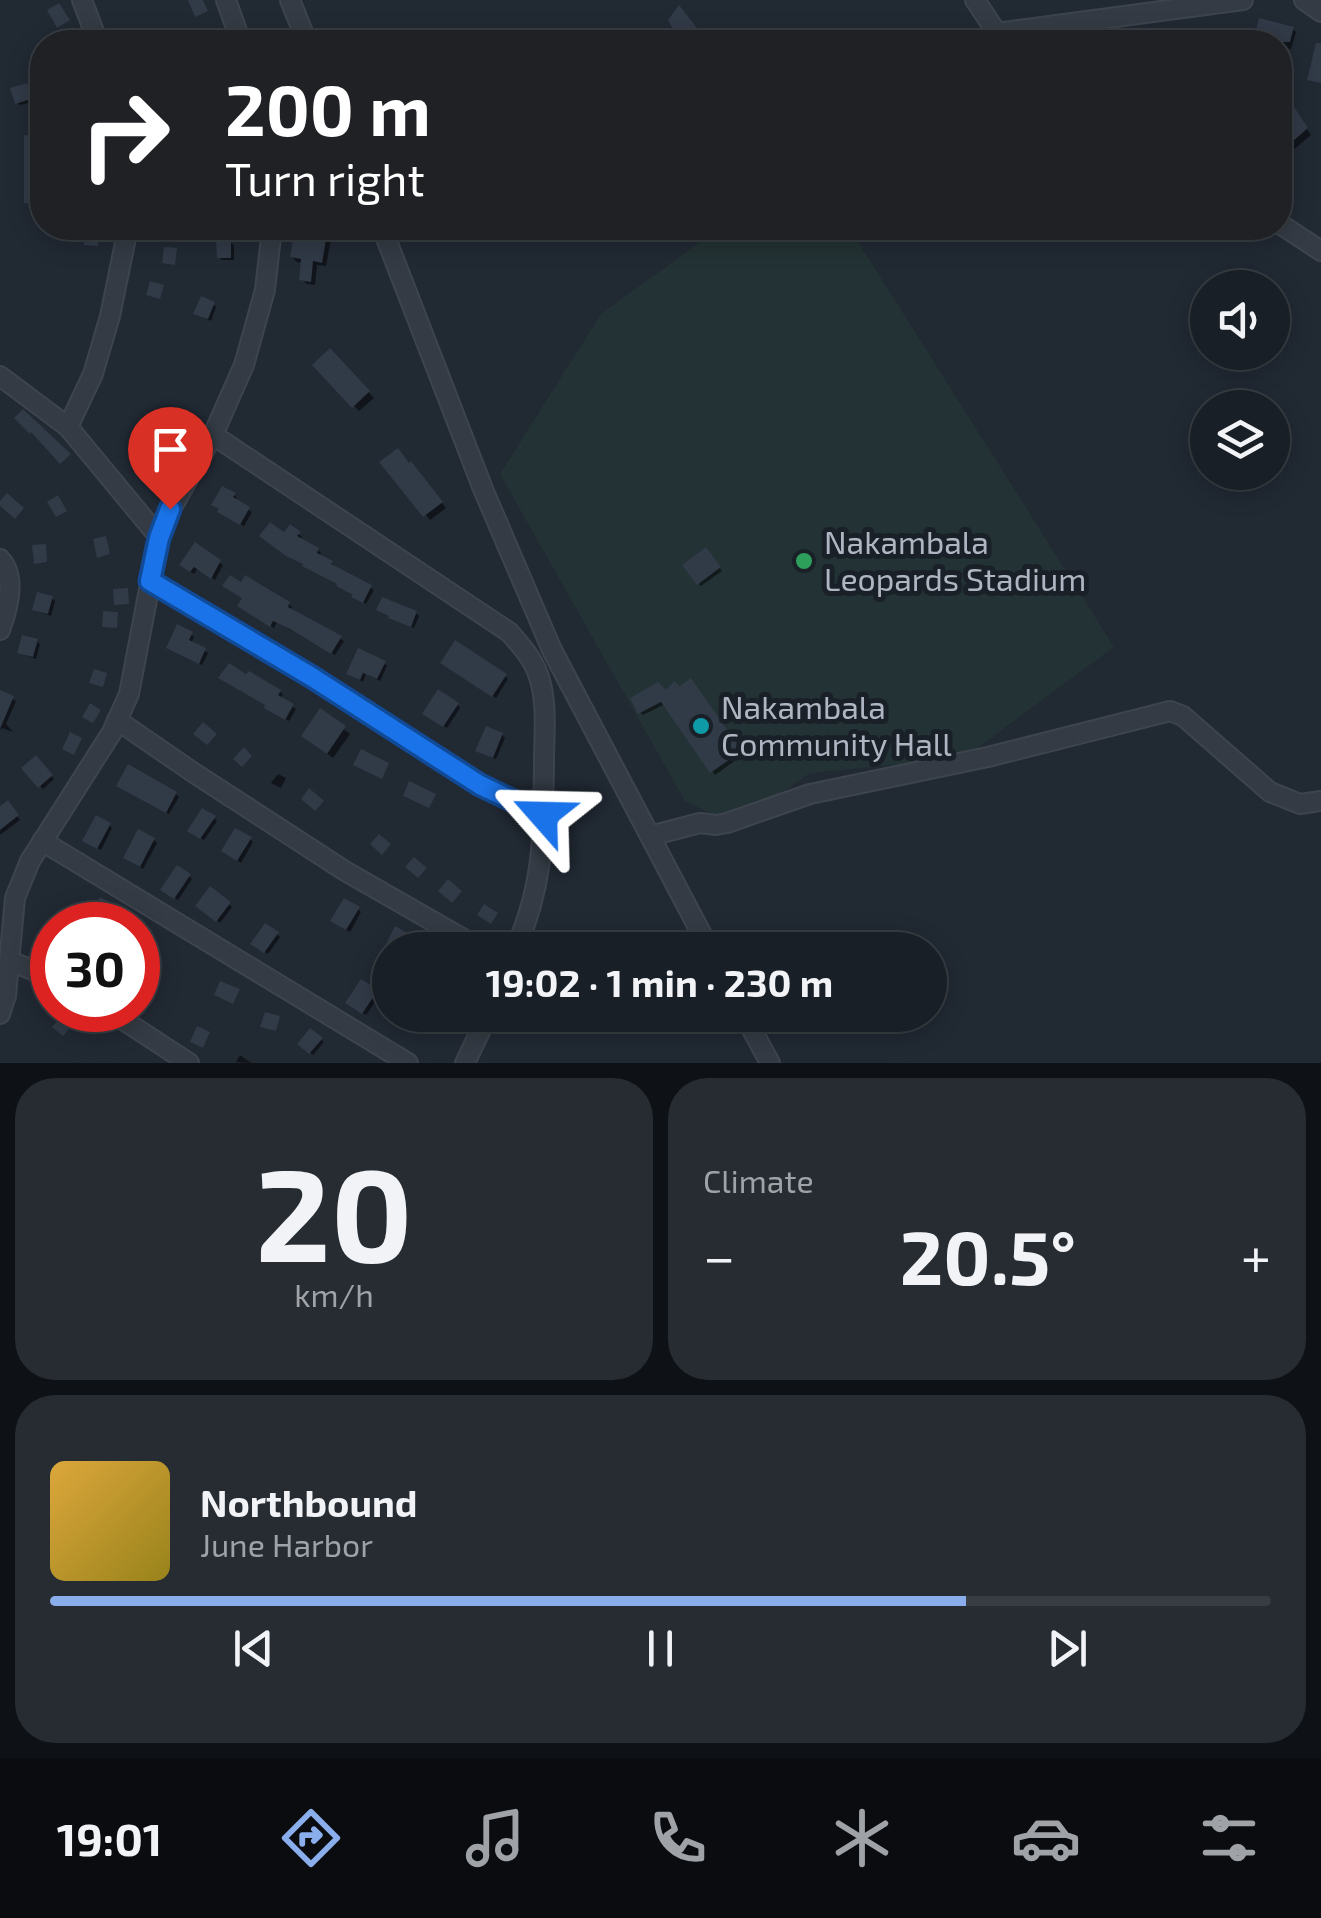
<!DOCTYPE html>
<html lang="en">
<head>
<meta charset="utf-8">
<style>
	:root { --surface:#191f26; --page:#262c32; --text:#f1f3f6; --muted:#9fa2a7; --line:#373d43; --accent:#8aadeb }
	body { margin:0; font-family:"Exo 2",sans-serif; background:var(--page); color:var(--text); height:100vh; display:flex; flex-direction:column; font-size:38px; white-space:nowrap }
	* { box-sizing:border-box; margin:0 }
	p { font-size:32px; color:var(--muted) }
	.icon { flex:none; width:55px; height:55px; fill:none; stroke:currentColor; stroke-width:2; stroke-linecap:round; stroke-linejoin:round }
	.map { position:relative; height:1063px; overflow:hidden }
	.panel { display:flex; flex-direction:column; gap:15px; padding:15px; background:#0e1115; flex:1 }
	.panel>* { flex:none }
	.guide { position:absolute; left:30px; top:30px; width:1262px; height:210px; border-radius:40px; box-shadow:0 5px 25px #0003,0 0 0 2px var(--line); background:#202124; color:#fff; overflow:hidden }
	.fabs { position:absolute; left:1190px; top:270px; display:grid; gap:20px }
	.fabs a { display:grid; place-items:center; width:100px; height:100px; border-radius:50%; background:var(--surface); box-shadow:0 5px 25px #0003,0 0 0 2px var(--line); font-size:50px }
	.speed { position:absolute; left:30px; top:902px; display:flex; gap:20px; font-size:50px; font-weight:700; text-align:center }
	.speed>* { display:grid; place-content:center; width:130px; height:130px; border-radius:50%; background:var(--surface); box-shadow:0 5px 25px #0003,0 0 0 2px var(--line); line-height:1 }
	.speed .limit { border:15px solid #d22; background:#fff; color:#111 }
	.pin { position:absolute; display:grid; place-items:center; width:85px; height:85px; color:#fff; margin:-102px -42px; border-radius:50% 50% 50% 0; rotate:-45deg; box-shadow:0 0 10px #0007 }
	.pin .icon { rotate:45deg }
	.me { position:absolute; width:110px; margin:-55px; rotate:295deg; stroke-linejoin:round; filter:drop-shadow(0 0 8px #0008) }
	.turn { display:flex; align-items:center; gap:35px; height:210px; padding:0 30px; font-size:45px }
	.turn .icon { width:130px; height:130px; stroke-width:2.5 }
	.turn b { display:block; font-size:70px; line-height:85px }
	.big { font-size:75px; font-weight:700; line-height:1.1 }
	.panel .widget { flex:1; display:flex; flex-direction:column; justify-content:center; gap:15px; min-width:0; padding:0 35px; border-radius:40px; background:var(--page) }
	.panel .dial { align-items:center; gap:0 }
	.dial b { font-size:130px; line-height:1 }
	.song { display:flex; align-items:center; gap:30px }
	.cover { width:120px; height:120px; border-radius:15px; background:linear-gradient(135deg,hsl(40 70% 55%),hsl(50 70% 35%)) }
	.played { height:10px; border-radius:5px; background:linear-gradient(90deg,var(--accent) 75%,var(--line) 75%) }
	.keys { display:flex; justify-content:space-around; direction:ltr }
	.heat { display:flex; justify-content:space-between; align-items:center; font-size:55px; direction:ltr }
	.panel .tiles { flex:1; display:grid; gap:15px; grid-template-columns:1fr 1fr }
	.widget:last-child { grid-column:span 2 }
	.trip { position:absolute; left:372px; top:932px; width:575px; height:100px; border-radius:50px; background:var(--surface); box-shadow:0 5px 25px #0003,0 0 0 2px var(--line); font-weight:700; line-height:100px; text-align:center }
	.menu { display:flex; height:160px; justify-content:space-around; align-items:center; background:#0a0c0f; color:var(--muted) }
	.menu .icon { width:70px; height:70px }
	.menu .current { color:var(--accent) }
	.menu b { font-size:45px; color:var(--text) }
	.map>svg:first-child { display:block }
	.green { fill:#233234 }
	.shadow { fill:#0007 }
	.building { fill:#313a47 }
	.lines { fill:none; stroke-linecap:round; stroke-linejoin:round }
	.street-casing { stroke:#3e444e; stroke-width:22 }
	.street { stroke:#343b44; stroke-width:18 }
	.route-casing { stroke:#114b97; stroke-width:25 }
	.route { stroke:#1a73e8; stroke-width:18 }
	.leisure-dot { fill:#2e9e5b; stroke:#1a2028; stroke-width:4 }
	.culture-dot { fill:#0f9aa8; stroke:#1a2028; stroke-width:4 }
	.labels { text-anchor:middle; stroke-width:10; stroke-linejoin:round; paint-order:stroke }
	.poi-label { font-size:32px; fill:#afb5c1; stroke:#1a2028; text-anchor:start }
</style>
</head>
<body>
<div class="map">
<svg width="1321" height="1063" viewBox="0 0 1321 1063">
	<rect width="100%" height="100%" fill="#212933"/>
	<path class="green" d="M718 229H850L1114 647 964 758 810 773 773 799 720 818 685 801 500 474 601 314Z"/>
	<path class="shadow" d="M679 9 703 40 715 32 724 42H655L676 30Z
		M1293 29 1296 32 1291 49 1280 46V42H1266L1256 38Z
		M26 86 33 102 20 105 17 102Z
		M1280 104H1291L1311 135 1292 151 1280 136Z
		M297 228H333L326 266 317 265 315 285 307 284 302 279 304 263 297 262 292 257Z
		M230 242 234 245V260H222L219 257Z
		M213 304 216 307 211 321 196 313Z
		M330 351 374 398 359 411 315 365Z
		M383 462 416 469 446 508 430 520Z
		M234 495 237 498 235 501 252 512 244 526 223 515Z
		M290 527 302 537 300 540 318 550 321 553 319 556 331 563 334 566 333 568 374 590 366 604 339 586 284 535Z
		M196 546 223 565 215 580 198 568 194 574 185 568Z
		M709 553 722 571 701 586 698 583Z
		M51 598 55 601 51 616 35 610Z
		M289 604 292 607 290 611 344 641 335 655 277 622 274 628 243 609Z
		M416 613 419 616 414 628 391 618Z
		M191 634 194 637 191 644 208 653 202 665 169 648Z
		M36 641 40 644 36 659 20 653Z
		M384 663 387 666 380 681 366 674 363 682 352 676Z
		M446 666 505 676 508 679 496 698Z
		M694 684 743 755 715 775 665 704 643 715 640 712 667 693Z
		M280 692 283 694 280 699 296 709 289 721 270 710Z
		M0 693 16 701 6 724 13 732 2 728 0 730Z
		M458 705 460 708 447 728 428 716Z
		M321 712 350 734 333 758 309 741Z
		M502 735 505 738 496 759 481 753Z
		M36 759 54 779 43 789 25 768Z
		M278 774 286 778 281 788 271 783Z
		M122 788 176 794 179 797 169 814Z
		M7 804 20 820 0 835V809Z
		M214 818 217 821 204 840 193 833Z
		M109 825 112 828 101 850 88 844Z
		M250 839 253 842 241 863 227 854Z
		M154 840 157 843 143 869 129 861Z
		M189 876 192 879 178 900 166 892Z
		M211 890 232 907 220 923 198 905Z
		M114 907 116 910 108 925 96 918Z
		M358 909 361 912 350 932 336 924Z
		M144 927 154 936 146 951 138 944V934Z
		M396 930 413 940 408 950H390V955L385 951Z
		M277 934 280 937 268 954 257 947Z
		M377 992 380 995 366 1015 351 1006Z
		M311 1031 324 1042 313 1055 300 1044Z
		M240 1055 251 1063 236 1062Z"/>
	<path class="building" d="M188 0H203L208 11 195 17Z
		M59 3 70 20 57 28 47 10Z
		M679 5 700 32 685 42H650L673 29 668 20Z
		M1259 18 1294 27 1290 42H1269L1254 38Z
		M716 29 727 42H694Z
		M1316 43H1321V83L1307 80Z
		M27 83 31 99 15 104 10 88Z
		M1280 86 1308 128 1285 148 1280 140Z
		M24 135 37 136 35 175H39V191L34 192 33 203H24Z
		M86 228 100 229 98 246 84 245Z
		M295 228H328L322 263 313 261 311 282 299 280 301 259 290 257Z
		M231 239V258H217L216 240Z
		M164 247 177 248 175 265 162 263Z
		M150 281 164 285 160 299 146 295Z
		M201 296 215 302 208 319 193 314Z
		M330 348 370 391 352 408 312 365Z
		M23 409 71 454 60 464 31 432 30 434 14 418Z
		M398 448 409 463 411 461 443 502 423 517 379 462Z
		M222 486 236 493 233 497 250 507 240 525 217 512 219 509 211 505Z
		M7 493 24 508 15 519 0 506V501Z
		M58 495 67 511 56 517 47 502Z
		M270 522 284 532 290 524 301 532 297 536 319 548 317 553 333 561 331 564 372 585 363 603 351 597 353 595 336 586 337 584 302 566 303 564 286 556 259 536Z
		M106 536 110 554 97 558 93 539Z
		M195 542 221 560 211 579 194 567 190 572 179 565Z
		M46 544 47 562 34 564 32 545Z
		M706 547 721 567 697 585 682 565Z
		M230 575 241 582 245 575 290 602 288 607 342 636 331 654 290 629 273 621 270 627 237 606 242 598 222 586Z
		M128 588 129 604 114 605 113 589Z
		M37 592 53 596 48 614 32 610Z
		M382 597 417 611 411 627 388 618 389 616 376 610Z
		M103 611 118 612 117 628 102 627Z
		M177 624 193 632 189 640 206 648 199 664 166 648Z
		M22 635 38 639 33 657 17 653Z
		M455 640 507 674 492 697 440 663Z
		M358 648 386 661 377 679 363 673 360 680 346 674Z
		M229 663 246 674 249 671 281 690 278 695 294 704 285 720 264 708 265 705 218 678Z
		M94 669 107 673 103 687 89 683Z
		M691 678 742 751 710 773 661 702 638 714 630 698 658 682 666 690 674 681 680 686Z
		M438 689 459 703 443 727 422 714Z
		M0 690 14 696 0 729Z
		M90 703 101 710 93 723 82 717Z
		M320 708 346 726 327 754 301 736Z
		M203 722 217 734 207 745 193 734Z
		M486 726 503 733 493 758 475 751Z
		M70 732 82 738 74 755 62 749Z
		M244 747 252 756 242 767 233 759Z
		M361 749 389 763 382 779 353 765Z
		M36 755 53 775 38 788 21 768Z
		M128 764 177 792 166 813 116 786Z
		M409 781 436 794 429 808 403 796Z
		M309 788 324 801 315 811 301 799Z
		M8 800 19 815 0 830V806Z
		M202 808 216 816 200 839 187 831Z
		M96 815 111 823 97 849 82 841Z
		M235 828 252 837 237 861 221 851Z
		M138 829 155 838 140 867 123 858Z
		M379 834 391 844 382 855 370 844Z
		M414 857 427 868 418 878 405 867Z
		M177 865 191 874 174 899 160 890Z
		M448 879 462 891 452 903 438 891Z
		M210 886 231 902 216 922 195 906Z
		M100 897 115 905 105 923 90 915Z
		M344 898 360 907 346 930 330 921Z
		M484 904 498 913 491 924 477 915Z
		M144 923 153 931 138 954V931Z
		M265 923 279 932 264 953 250 944Z
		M395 926 411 935 404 950H383Z
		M361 979 378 990 362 1014 345 1003Z
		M220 981 240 989 233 1004 214 995Z
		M265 1012 280 1016 276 1031 260 1027Z
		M63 1014 74 1023 63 1036 52 1027Z
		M197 1026 210 1032 203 1048 190 1042Z
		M310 1028 323 1038 309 1054 297 1044Z"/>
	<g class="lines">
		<g class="street-casing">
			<path id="street" d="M82 0 98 42
				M226 0 241 42
				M290 0 307 42
				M975 0 997 33 1005 39
				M1304 0 1321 12
				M997 33 1243 0
				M1280 224 1321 251
				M382 228 483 489 552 650 710 950
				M0 376 68 427 159 537
				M68 427 93 374 110 316 128 228
				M213 435 509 632C524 649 536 662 541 684 547 709 544 736 544 761 543 833 545 882 515 950
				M0 559C17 577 8 609 0 630
				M150 581 312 677 480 785 543 815
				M117 720 194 773 345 871 483 950
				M650 836 700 823 716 825 727 823 810 794 988 757 1170 711 1183 716 1270 792 1300 804 1321 801
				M42 841 408 1063
				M10 961 52 978
				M108 1010 189 1063
				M0 1014 6 996 15 898 30 861 112 732 129 694 159 537 171 509 213 435 244 365 265 290 272 228
				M744 1015 770 1063
				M465 1063 488 1015"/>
		</g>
		<use href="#street" class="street"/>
	</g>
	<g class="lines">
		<g class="route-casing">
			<path id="route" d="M170 509 159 538 150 581 312 677 480 785 543 815"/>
		</g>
		<use href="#route" class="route"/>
	</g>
	<circle class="leisure-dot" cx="804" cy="561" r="10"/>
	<circle class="culture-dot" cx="701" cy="726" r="10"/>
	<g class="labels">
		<g class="poi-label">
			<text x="824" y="554">Nakambala<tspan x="824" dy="37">Leopards Stadium</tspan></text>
			<text x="721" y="719">Nakambala<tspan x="721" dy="37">Community Hall</tspan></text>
		</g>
	</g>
</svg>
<div class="fabs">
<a><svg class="icon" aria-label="sound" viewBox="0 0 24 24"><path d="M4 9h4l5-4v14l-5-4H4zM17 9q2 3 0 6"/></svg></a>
<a><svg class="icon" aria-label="layers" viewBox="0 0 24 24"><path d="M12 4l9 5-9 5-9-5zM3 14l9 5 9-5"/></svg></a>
</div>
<div class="speed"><div class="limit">30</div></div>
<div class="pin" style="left:170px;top:509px;background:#d93025"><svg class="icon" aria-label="arrive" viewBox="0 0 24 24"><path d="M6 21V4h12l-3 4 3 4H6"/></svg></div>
<svg class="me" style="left:543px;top:815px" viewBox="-20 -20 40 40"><path d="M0-17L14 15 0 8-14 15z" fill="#1a73e8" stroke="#fff" stroke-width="4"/></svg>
<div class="trip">19:02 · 1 min · 230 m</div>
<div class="guide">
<div class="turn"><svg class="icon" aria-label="right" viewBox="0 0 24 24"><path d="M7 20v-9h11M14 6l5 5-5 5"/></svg><div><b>200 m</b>Turn right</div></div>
</div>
</div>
<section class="panel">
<div class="tiles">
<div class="widget dial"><b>20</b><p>km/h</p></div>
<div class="widget"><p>Climate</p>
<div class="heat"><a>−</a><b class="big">20.5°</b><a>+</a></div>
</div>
<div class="widget">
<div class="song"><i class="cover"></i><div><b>Northbound</b><p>June Harbor</p></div></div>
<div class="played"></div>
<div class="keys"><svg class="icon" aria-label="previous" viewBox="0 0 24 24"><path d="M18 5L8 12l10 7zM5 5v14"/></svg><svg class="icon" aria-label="pause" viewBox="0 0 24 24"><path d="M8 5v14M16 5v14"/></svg><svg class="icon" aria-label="next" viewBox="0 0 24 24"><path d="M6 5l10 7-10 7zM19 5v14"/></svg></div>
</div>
</div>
</section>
<nav class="menu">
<b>19:01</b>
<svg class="icon current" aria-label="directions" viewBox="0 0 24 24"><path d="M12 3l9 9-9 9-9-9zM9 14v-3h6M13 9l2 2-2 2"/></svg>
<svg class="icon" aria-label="music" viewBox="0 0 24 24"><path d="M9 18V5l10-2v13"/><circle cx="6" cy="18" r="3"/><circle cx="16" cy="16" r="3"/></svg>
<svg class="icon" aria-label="phone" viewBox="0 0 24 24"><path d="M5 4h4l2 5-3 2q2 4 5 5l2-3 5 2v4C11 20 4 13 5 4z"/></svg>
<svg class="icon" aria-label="climate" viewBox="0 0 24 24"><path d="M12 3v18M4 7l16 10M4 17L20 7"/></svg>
<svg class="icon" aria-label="car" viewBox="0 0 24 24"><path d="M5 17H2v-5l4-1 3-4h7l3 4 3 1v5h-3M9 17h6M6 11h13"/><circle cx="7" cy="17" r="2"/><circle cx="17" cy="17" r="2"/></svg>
<svg class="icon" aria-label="filters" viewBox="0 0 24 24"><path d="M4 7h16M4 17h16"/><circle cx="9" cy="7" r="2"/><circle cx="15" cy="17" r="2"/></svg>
</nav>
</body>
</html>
